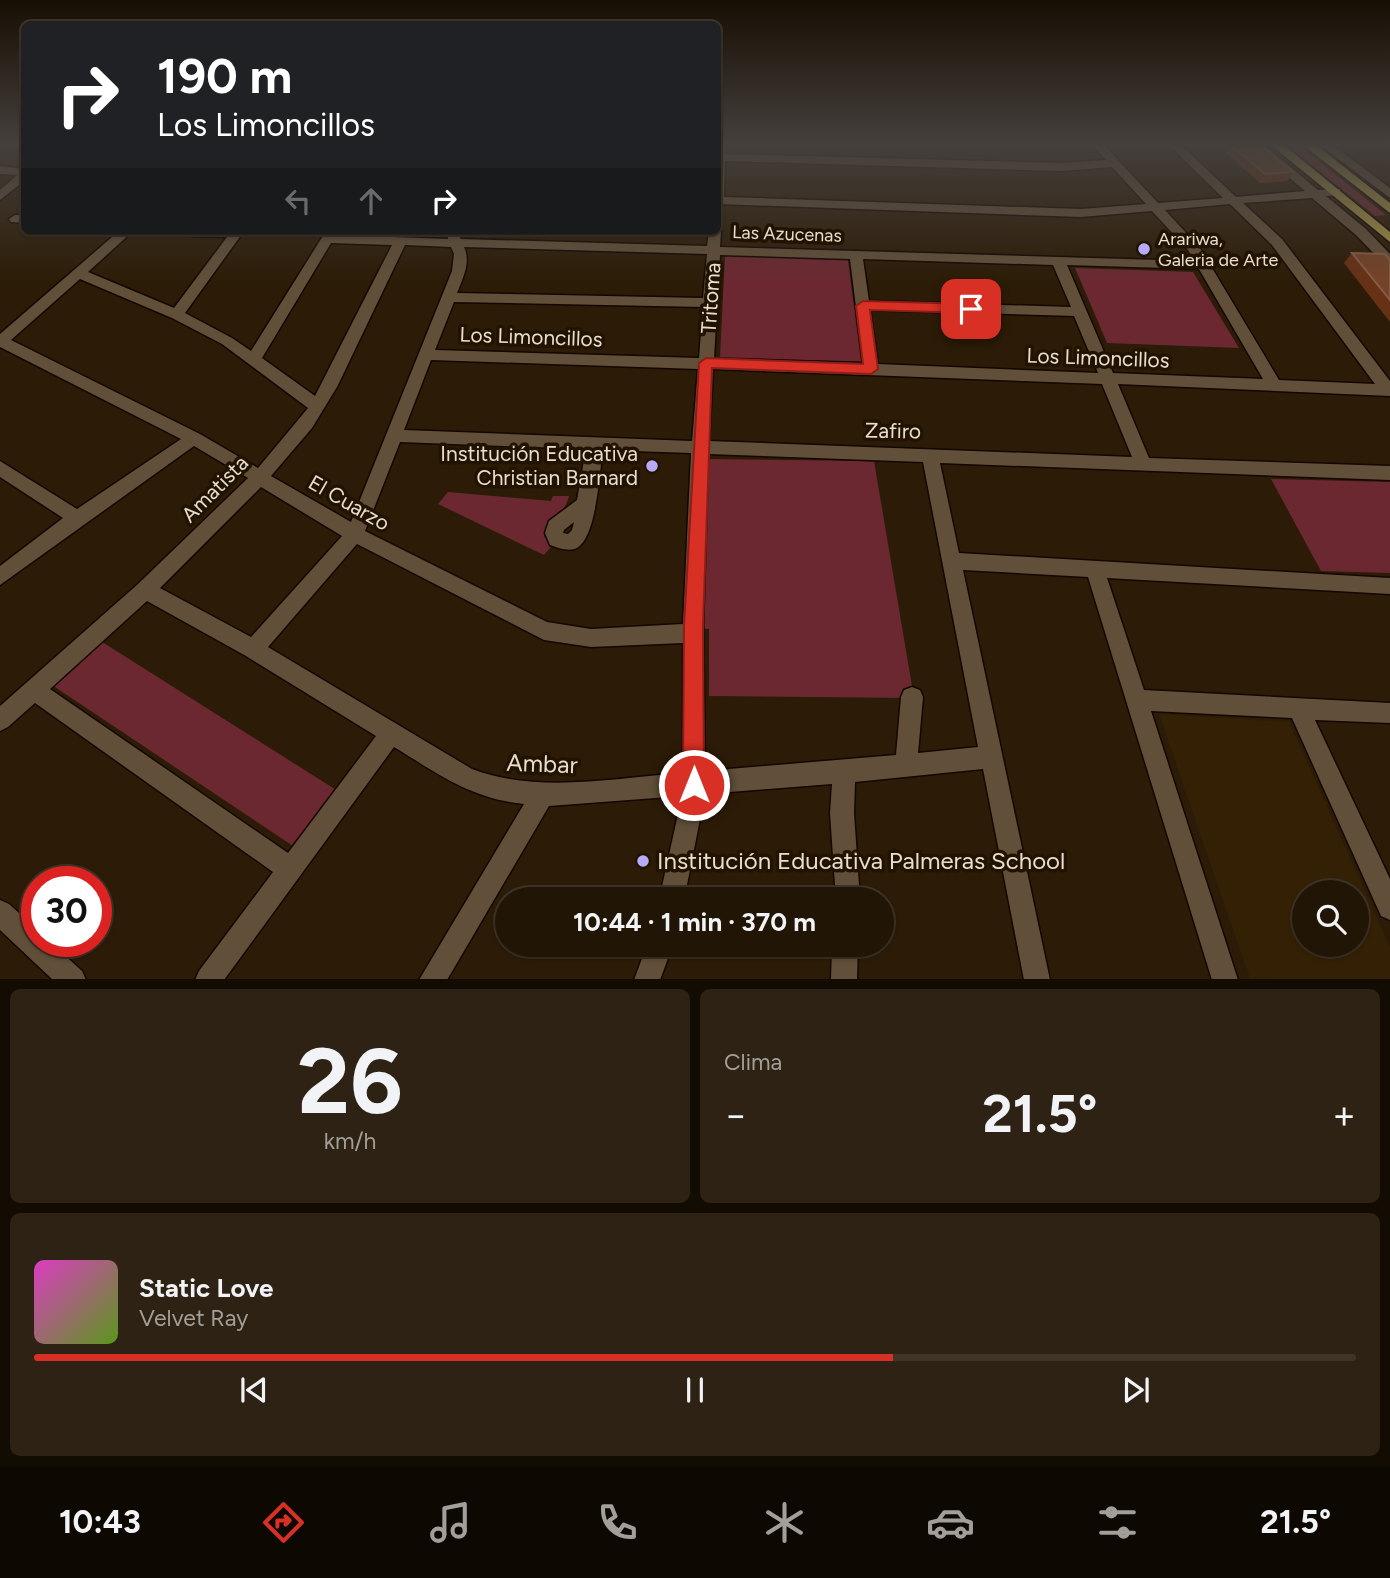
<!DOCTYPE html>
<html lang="es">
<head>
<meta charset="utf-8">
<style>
	:root { --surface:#211505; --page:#2d2213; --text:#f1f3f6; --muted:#a29f9a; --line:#3e3427; --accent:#d93025 }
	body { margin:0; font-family:Figtree,sans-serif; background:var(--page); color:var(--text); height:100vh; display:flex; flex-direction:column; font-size:26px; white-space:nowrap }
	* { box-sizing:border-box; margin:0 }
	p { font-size:23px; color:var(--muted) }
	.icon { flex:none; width:38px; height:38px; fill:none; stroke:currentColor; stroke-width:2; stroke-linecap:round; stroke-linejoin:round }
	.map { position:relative; height:979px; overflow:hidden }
	.side { display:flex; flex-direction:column; gap:10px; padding:10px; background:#120c03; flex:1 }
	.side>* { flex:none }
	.guide { position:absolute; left:21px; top:21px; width:700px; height:214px; border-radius:10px; box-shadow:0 2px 5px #0004,0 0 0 2px var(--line); background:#202124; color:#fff; overflow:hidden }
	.controls { position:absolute; left:1292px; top:880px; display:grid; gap:14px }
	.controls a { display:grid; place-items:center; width:77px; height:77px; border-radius:50%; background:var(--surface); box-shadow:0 2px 5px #0004,0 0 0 2px var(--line); font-size:35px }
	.speed { position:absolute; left:21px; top:866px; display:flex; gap:14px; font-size:35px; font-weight:700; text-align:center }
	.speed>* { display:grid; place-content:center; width:91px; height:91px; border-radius:50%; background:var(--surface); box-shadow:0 2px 5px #0004,0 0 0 2px var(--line); line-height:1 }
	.speed .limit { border:10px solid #d22; background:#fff; color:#111 }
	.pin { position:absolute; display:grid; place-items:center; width:60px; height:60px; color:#fff; margin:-30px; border-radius:14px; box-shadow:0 4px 10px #0006 }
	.me { position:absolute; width:77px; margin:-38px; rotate:0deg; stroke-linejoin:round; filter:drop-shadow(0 0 5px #0008) }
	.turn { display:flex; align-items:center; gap:24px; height:147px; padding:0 21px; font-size:32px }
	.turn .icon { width:91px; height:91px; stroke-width:2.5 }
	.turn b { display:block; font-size:49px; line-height:60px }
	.lanes { display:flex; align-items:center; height:66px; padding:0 21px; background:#0003; justify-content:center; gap:35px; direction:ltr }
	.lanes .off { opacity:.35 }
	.big { font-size:52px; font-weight:700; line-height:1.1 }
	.side .tile { flex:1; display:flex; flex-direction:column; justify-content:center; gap:10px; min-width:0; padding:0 24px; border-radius:10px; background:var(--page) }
	.side .dial { align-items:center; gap:0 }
	.dial b { font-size:91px; line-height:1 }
	.song { display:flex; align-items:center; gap:21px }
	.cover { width:84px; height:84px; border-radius:10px; background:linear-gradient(135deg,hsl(310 70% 55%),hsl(90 70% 35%)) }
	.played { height:7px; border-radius:4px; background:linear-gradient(90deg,var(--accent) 65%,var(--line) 65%) }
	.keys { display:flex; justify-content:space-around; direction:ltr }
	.heat { display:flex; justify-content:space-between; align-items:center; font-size:38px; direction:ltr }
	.side .tiles { flex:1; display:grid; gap:10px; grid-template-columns:1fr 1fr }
	.tile:last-child { grid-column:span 2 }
	.trip { position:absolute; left:495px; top:887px; width:399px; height:70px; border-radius:35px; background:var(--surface); box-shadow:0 2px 5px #0004,0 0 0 2px var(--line); font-weight:700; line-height:70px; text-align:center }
	.menu { display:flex; height:112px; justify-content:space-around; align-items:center; background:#0d0802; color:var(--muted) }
	.menu .icon { width:49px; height:49px }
	.menu .current { color:var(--accent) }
	.menu b { font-size:32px; color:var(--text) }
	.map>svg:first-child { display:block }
	.built { fill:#342004; fill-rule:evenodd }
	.green { fill:#6c2831 }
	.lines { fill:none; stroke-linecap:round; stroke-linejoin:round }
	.minor-casing { stroke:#140600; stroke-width:3 }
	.major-casing { stroke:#140600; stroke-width:3 }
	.minor { fill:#614f39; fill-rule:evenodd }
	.major { fill:#a59246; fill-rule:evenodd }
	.wall { fill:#673115 }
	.building { fill:#754329; stroke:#875c44; stroke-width:2 }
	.route { fill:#d93025; stroke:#8d1f18; stroke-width:2 }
	.poi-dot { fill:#b7abf8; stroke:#221301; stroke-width:2.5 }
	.labels { text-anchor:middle; stroke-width:7; stroke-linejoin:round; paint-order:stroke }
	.far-street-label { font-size:18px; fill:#e8ddd1; stroke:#221301 }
	.far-poi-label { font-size:18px; fill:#e8ddd1; stroke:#221301; text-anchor:start }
	.street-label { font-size:21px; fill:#e8ddd1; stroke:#221301 }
	.poi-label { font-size:21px; fill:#e8ddd1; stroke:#221301; text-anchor:end }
	.near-street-label { font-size:24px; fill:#e8ddd1; stroke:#221301 }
	.near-poi-label { font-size:24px; fill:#e8ddd1; stroke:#221301; text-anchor:start }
</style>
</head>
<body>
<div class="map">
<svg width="1390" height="980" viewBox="0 0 1390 980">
	<rect width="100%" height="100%" fill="#2c1c07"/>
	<path class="built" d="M1159 714 1289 722 1390 947V979H1250ZM1304 892H1356V945H1304Z"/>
	<path class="green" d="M1287 145H1298L1386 215 1375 216Z
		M725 256 848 260 861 362 720 357Z
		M1075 268 1193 272 1239 348 1107 343Z
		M702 459 874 461 914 698 709 696V629L698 628Z
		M1271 479 1390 482V573L1321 571Z
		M448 492 551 501 553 496H569C564 517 549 516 544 536L551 547 544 555 438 504Z
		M99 640 341 793 299 850 52 685Z"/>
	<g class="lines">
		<g class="minor-casing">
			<path id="minor" d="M718 145H726L725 154 1061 163 1106 160 1092 145H1104L1158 203 1223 198 1169 145H1181L1236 197 1305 191 1251 145H1264L1318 190 1340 189V195L1326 196 1366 229 1390 254V266L1385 265 1356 235 1312 198 1243 203 1282 239 1390 381V396L1118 384 1149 458 1390 466V480L940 463 959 553 1390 578V594L1107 578 1144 690 1390 703V723L1315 720 1390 879V920L1381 916 1292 718 1151 711 1238 980H1212L1088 577 963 570 1050 980H1024L983 769 855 782 854 813 860 900H836L830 813 832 784 705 794 684 900H659L682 796 549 806 447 980H419L524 804C472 799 438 774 394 747L224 980H195L199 971 273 872 35 703 8 727 0 731V706L138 584 248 478 194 446 0 585V566L63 518 0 477V461L77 509 181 439 0 347V334L119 231H133L88 272 174 308 227 237 168 235 162 231H244L185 313 232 338 251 351 326 231H338L336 235 448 239 447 231H455L461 239 707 246 709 231H718V228L721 231 720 247 1194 261 1188 250 1152 211 1081 217 718 204ZM725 161 1061 171 1112 167 1146 204 1081 209 724 197ZM1230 204 1272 245 1375 384 1279 380 1200 248 1165 210ZM331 243 392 245 315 396 262 358ZM405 245 451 247 454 254 452 271 351 522 271 476 312 428 337 387ZM464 247 707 254 703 298 457 293C463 278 471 262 464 247ZM720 255 850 259 863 363 714 359ZM863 259 1053 265 1071 307 869 301ZM1067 265 1199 269 1263 379 1113 373ZM80 279 172 318 222 344 308 408 258 468 200 434 11 340ZM454 302 703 307 699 358 435 350ZM870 310 1074 316 1098 373 878 364ZM431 360 698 369 692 441 404 430ZM713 369 1102 384 1132 457 709 441ZM400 442 586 449 577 500 549 521 545 533 550 545C558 548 569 552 577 548 597 536 599 473 603 450L691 453 683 624 591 629 547 622 365 531ZM708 454 923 462 978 747 918 753 923 697 920 690 912 687 904 690 901 697 896 755 705 771 703 626ZM261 487 342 536 251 637 160 588ZM574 522 572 530 568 534 563 533 564 530ZM357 544 544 640 591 647 683 643V773C613 778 538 794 472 769L268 647ZM147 601 246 656 376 736 288 853 50 689Z
				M1320 145H1333L1390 188V198Z
				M0 166 24 169V181L0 200V190L17 175 0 174Z
				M15 215H24V223L11 222 9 219Z
				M0 900 9 904 37 929V942H50L82 971 86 980H53L0 930Z
				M647 945H673L660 980H634Z
				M832 945H858L857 980H831Z"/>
		</g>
		<g class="major-casing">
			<path id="major" d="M1271 145H1284L1390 232V242Z
				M1303 145H1316L1390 203V213Z"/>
		</g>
		<use href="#minor" class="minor"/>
		<use href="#major" class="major"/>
	</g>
	<path class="wall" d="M1223 145H1260L1293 172 1287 181 1260 183 1226 153 1228 149Z
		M1352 253 1390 260V322L1344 263Z"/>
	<path class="building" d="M1231 145H1260L1293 172 1265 174Z
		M1352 253 1385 254 1390 260V300Z"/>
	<linearGradient id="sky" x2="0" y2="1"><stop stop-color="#180f04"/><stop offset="0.51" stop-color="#45403c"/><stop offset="1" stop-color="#45403c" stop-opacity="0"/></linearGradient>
	<rect width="1390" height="282" fill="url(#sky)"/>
	<path class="route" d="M863 301 971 304 978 309 971 313 870 310 878 369 871 374 712 368 703 626 704 785 701 792 694 795 686 792 683 785 684 626 699 363 706 358 863 364 856 306Z"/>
	<g class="poi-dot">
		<circle cx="1144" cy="249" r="7"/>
		<circle cx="652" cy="466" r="7"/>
		<circle cx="643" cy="861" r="7"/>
	</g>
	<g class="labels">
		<g class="far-street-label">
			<text transform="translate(787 234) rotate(2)" y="6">Las Azucenas</text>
		</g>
		<g class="far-poi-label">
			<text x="1158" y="245">Arariwa,<tspan x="1158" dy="21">Galeria de Arte</tspan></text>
		</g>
		<g class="street-label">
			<text transform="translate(711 298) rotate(-86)" y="7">Tritoma</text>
			<text transform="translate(531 337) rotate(2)" y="7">Los Limoncillos</text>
			<text transform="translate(1098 358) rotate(2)" y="7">Los Limoncillos</text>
			<text transform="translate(893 431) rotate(1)" y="7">Zafiro</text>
			<text transform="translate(215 489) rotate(-45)" y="7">Amatista</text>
			<text transform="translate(349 503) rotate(30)" y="7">El Cuarzo</text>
		</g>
		<g class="poi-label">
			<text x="638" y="461">Institución Educativa<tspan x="638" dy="24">Christian Barnard</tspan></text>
		</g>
		<g class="near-street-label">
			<text transform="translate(542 764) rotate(2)" y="8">Ambar</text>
		</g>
		<g class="near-poi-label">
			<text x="657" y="869">Institución Educativa Palmeras School</text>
		</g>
	</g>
</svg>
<div class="controls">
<a><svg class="icon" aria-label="search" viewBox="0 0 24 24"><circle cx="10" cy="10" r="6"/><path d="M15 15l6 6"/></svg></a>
</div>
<div class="speed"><div class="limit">30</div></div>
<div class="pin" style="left:971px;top:309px;background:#d93025"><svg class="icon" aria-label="arrive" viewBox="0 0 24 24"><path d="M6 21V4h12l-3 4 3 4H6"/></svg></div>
<svg class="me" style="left:694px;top:785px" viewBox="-20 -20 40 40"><circle r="17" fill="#d93025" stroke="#fff" stroke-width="3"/><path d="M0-11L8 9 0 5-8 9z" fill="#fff"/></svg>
<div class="trip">10:44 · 1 min · 370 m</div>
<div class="guide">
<div class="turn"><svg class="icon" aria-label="right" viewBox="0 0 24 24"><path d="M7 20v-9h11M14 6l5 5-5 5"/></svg><div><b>190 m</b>Los Limoncillos</div></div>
<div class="lanes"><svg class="icon off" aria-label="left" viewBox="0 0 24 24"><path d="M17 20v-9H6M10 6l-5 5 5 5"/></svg><svg class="icon off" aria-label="ahead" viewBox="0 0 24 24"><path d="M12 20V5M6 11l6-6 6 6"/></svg><svg class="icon" aria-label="right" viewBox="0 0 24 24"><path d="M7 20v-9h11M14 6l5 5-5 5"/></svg></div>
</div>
</div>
<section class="side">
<div class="tiles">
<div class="tile dial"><b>26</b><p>km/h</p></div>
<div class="tile"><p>Clima</p>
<div class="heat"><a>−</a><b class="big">21.5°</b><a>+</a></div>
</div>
<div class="tile">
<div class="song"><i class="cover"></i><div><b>Static Love</b><p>Velvet Ray</p></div></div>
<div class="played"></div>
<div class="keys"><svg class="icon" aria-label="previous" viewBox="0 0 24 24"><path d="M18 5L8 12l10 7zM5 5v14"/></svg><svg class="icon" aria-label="pause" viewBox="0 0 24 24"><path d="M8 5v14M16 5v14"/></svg><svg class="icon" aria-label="next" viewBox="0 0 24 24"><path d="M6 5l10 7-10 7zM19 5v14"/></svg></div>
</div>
</div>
</section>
<nav class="menu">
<b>10:43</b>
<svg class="icon current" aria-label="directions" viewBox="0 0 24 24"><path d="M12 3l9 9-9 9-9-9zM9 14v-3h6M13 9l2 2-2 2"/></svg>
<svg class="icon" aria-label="music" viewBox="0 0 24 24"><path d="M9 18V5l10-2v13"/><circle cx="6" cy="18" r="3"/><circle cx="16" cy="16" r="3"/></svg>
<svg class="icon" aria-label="phone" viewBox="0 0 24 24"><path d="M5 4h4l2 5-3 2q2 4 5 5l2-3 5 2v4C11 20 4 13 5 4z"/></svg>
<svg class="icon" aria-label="climate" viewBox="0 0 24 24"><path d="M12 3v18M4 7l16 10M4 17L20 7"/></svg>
<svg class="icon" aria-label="car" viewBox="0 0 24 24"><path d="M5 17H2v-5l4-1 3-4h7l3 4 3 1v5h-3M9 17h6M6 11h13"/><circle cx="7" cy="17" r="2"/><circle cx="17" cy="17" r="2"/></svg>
<svg class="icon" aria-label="filters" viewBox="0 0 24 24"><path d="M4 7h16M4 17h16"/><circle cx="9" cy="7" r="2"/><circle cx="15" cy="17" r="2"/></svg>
<b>21.5°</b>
</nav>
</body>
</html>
